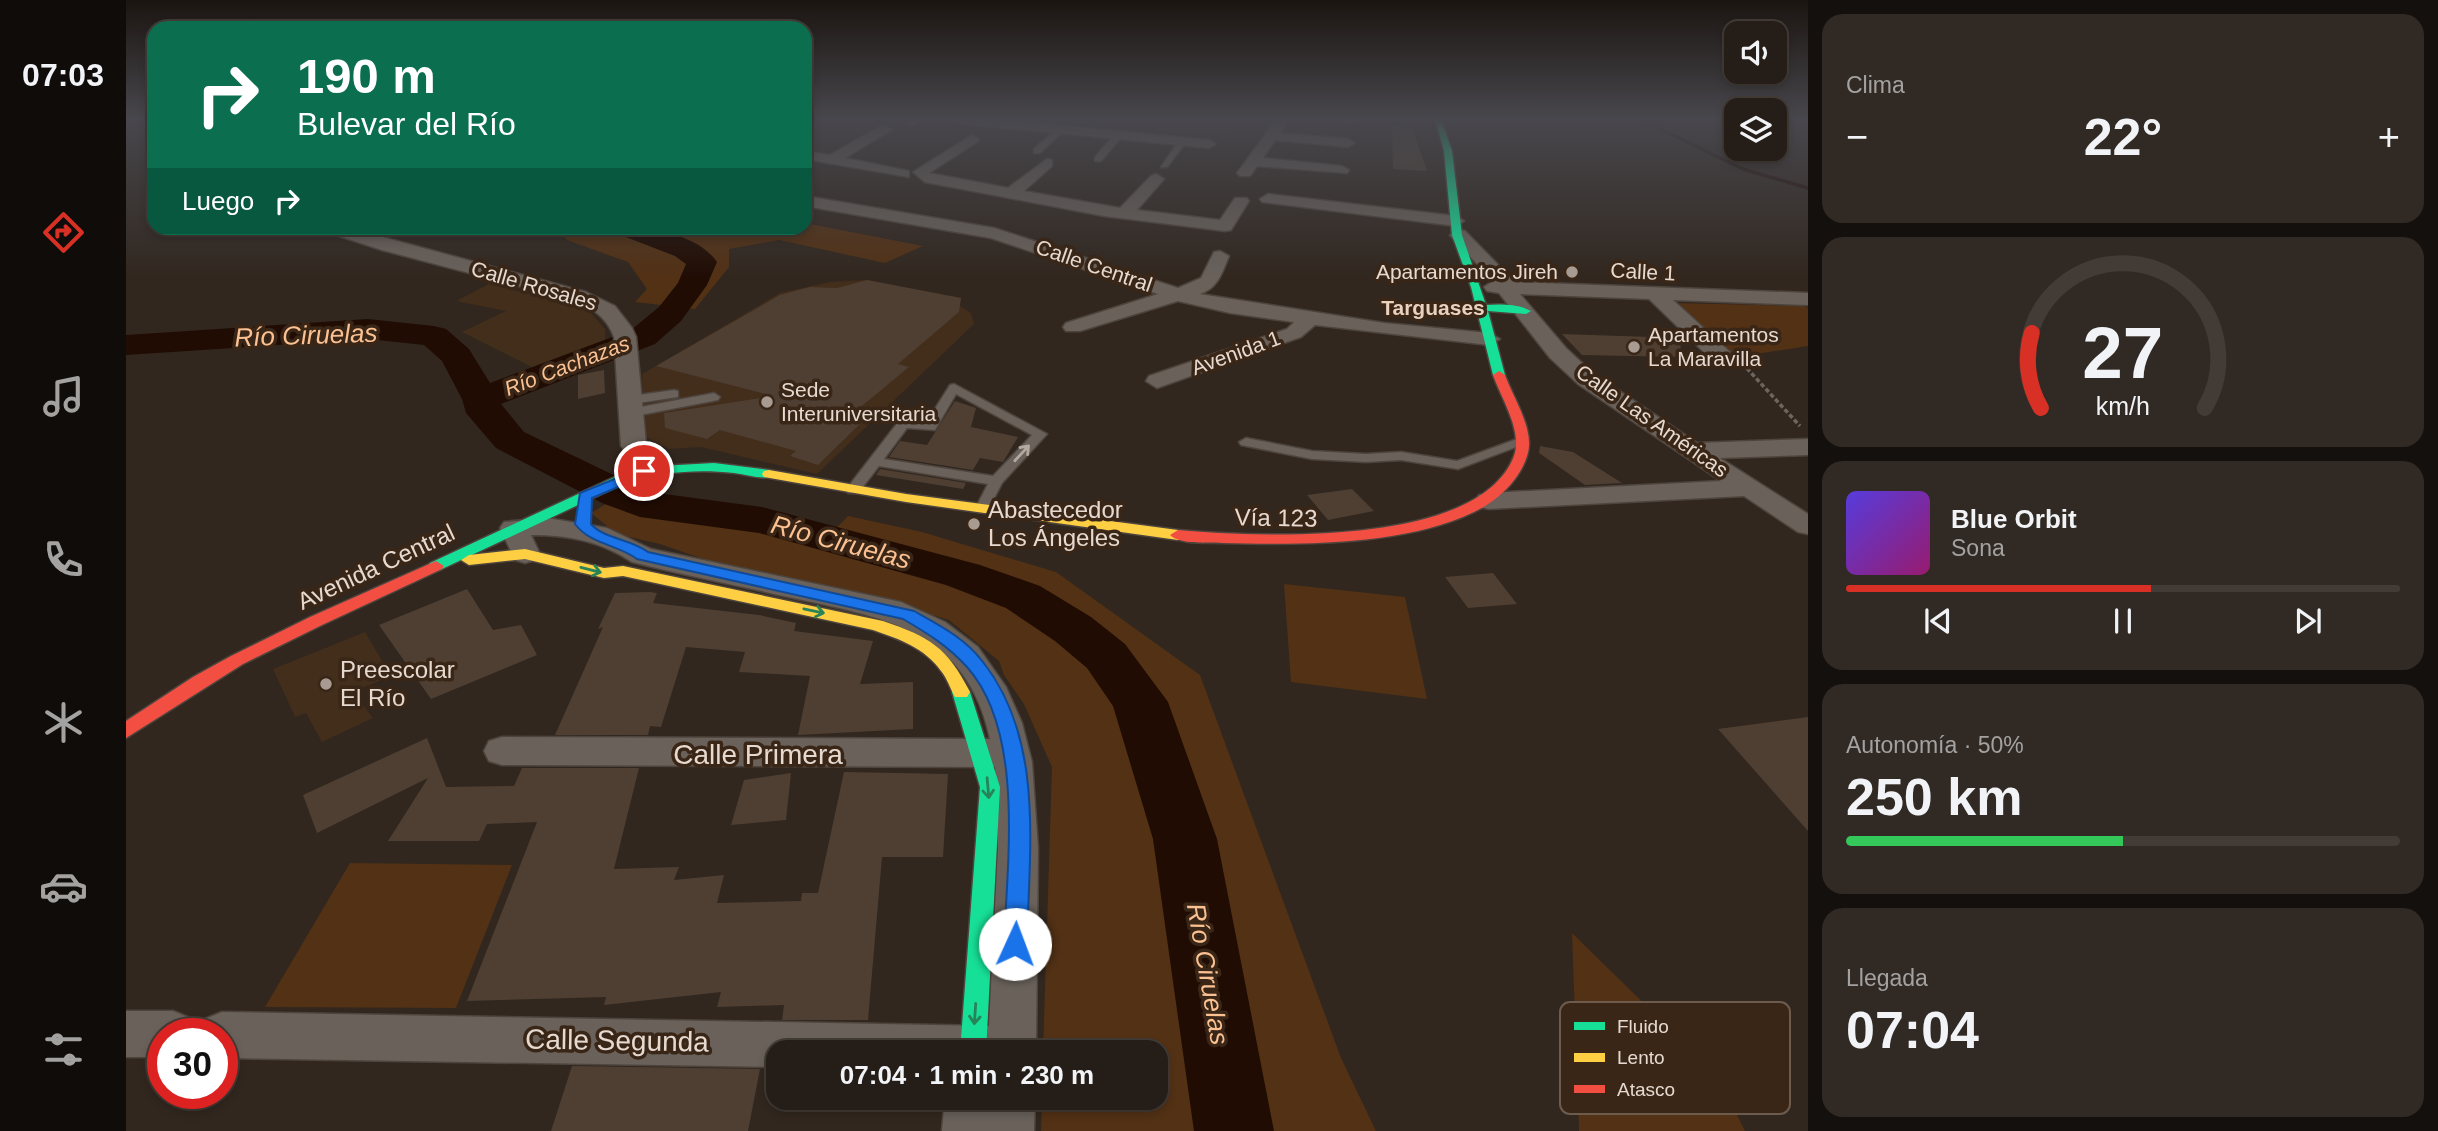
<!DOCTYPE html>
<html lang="es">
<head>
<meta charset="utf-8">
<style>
	:root { --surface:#251d17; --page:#312a24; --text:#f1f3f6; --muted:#a3a2a1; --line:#423b36; --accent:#d93025 }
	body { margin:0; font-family:Arial,sans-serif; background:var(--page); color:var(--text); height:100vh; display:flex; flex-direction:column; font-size:26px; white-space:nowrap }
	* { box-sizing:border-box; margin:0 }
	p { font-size:23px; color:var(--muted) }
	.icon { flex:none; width:38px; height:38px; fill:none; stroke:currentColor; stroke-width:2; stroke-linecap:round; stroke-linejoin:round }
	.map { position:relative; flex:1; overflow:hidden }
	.panel { display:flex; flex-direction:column; gap:14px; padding:14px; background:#14100d; width:630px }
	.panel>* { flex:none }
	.top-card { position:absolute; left:21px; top:21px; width:665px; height:214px; border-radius:21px; box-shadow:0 4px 10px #0003,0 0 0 2px var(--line); background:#0b6e4f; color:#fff; overflow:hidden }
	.controls { position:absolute; left:1598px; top:21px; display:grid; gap:14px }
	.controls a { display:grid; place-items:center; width:63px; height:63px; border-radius:14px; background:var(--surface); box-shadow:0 4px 10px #0003,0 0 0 2px var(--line); font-size:35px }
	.speed { position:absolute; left:21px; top:1018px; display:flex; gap:14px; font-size:35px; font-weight:700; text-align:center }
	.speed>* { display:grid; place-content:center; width:91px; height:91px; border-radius:50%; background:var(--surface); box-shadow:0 4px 10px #0003,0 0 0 2px var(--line); line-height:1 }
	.speed .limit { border:10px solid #d22; background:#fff; color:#111 }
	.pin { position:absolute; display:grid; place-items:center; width:60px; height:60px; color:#fff; margin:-30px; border:4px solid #fff; border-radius:50%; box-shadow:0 2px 7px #0007 }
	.me { position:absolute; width:77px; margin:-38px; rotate:2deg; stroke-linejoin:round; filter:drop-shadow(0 0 5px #0008) }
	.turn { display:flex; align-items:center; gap:24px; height:147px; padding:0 35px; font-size:32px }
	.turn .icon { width:91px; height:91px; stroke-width:2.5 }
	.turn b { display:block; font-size:49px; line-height:60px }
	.then { display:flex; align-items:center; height:66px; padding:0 35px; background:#0003; gap:14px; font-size:26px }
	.big { font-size:52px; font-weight:700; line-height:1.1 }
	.panel .widget { flex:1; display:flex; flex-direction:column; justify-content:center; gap:10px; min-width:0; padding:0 24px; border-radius:21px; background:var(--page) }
	.panel .dial { align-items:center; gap:0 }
	.dial svg { height:182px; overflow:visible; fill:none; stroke:var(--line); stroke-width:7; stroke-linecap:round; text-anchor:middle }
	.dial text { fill:var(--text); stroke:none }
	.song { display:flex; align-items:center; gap:21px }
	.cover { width:84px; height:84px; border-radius:10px; background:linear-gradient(135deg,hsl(250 70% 55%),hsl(320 70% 35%)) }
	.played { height:7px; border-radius:4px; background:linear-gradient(90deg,var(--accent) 55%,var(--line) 55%) }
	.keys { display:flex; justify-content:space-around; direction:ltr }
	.heat { display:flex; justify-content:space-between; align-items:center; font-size:38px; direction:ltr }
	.charge { height:10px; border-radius:5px; background:linear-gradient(90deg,#34c759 50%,var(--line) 0) }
	.trip { position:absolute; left:640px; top:1040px; width:402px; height:70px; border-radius:21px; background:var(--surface); box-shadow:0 4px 10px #0003,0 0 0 2px var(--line); font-weight:700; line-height:70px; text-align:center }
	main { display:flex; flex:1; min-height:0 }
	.tab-bar { display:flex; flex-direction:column; width:126px; justify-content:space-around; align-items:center; background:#0f0c09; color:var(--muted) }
	.tab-bar .icon { width:49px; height:49px }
	.tab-bar .current { color:var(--accent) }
	.tab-bar b { font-size:32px; color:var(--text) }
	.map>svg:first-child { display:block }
	.built { fill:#432d1b }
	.green { fill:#523115 }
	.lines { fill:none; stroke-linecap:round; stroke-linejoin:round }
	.stream { stroke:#200c03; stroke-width:3.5 }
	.river { fill:#200c03; fill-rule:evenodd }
	.building { fill:#4e3f32 }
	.lane-casing { stroke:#4d443d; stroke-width:3 }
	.street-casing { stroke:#4d443d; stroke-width:3 }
	.fast-casing { stroke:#4d443d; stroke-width:3 }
	.slow-casing { stroke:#4d443d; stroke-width:3 }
	.jam-casing { stroke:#4d443d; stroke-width:3 }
	.path { stroke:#6d6560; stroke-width:3.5; stroke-dasharray:4.5 2.5; stroke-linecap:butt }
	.lane { fill:#69615a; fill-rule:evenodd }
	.street { fill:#69615a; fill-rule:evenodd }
	.fast { fill:#16e098; fill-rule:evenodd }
	.slow { fill:#ffcf43; fill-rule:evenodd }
	.jam { fill:#f24e42; fill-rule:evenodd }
	.oneway { stroke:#b4a9a1 }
	.oneway2 { stroke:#288358 }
	.route { fill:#1a73e8; stroke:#114b97; stroke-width:2 }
	.poi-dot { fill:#a79b92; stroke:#392617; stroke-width:2.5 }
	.labels { text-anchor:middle; stroke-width:7; stroke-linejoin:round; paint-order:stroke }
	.far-street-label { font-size:21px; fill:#e6d9d0; stroke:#392617 }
	.far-poi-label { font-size:21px; fill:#e6d9d0; stroke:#392617; text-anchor:start }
	.far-neighbourhood-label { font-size:21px; font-weight:bold; fill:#ead1be; stroke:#392617 }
	.far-water-label { font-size:21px; font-style:italic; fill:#fbc192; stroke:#392617 }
	.poi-label { font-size:24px; fill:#e6d9d0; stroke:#392617; text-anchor:start }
	.street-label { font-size:24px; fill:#e6d9d0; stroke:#392617 }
	.water-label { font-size:26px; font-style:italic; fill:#fbc192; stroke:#392617 }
	.near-street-label { font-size:28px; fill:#e6d9d0; stroke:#392617 }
	.key { fill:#392617; stroke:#6d5c4e; stroke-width:2 }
	.key-label { font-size:19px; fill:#e6d9d0 }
</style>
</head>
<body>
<main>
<nav class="tab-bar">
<b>07:03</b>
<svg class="icon current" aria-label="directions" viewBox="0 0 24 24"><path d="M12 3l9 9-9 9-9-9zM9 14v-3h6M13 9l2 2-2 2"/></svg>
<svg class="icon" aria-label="music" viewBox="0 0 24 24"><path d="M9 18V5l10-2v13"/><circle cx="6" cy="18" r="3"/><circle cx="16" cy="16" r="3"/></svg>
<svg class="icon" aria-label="phone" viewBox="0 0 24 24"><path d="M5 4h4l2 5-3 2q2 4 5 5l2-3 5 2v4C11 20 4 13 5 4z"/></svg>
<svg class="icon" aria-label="climate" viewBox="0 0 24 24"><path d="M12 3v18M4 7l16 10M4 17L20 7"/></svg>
<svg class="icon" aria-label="car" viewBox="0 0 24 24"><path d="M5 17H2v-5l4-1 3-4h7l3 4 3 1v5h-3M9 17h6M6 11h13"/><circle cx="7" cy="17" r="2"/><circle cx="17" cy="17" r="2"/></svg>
<svg class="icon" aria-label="filters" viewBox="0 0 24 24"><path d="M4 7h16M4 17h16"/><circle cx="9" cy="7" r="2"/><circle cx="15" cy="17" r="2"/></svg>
</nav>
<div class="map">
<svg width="1682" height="1131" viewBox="0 0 1682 1131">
	<rect width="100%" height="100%" fill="#31271f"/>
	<path class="built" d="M999 119H1113L1100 136 993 125Z
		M741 280 835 298 834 306 845 313 848 324 691 474 575 447 543 449 519 437 516 374 654 293 704 282Z
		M363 284 461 308 479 329V341L412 370 336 332 380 311 330 301Z
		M239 632 265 676 227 692 247 718 196 742 180 713 169 717 147 669Z"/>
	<path class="green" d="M679 223 797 246 759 263 653 240 603 249V267L569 309 509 302 521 289 502 262 441 240 432 228H679Z
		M1547 303 1678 306 1682 308V346L1605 358Z
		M492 497 514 507 636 524 697 542 722 516 796 532 930 572 1074 675 1215 1058 1250 1131H915L916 1097H1031V1052H917L926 767 898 704 878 675 873 661 823 620 768 603 583 561 534 544 491 534 465 513Z
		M1158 584 1279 597 1301 699 1165 682Z
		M224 863 386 865 330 1008 139 1007Z
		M1446 933 1591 1075 1619 1131H1453Z"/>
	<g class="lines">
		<path class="stream" d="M1514 119 1617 169 1682 188"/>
		<path class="river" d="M489 228C522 228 570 232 591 262L581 285 555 321 529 344 375 404 398 432 523 492 636 507 854 565 914 586 965 617 999 644 1042 702 1091 839 1148 1131H1068L1027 839 987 706 961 668 929 641 880 608 820 585 633 533 514 517 476 503 370 448 340 413 336 399 316 361 298 345 242 339 0 355V335L242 319 308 326 320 329 343 349 364 383 505 330 533 307 552 283 560 264 549 256 492 234Z"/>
	</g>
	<path class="building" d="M1266 126 1286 128 1301 171 1267 169Z
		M741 280 835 298 833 312 772 364 783 367 719 420 734 424 692 465 664 456 670 451 594 430 581 439 539 428 538 413 648 396 530 366 654 295 684 287 711 288Z
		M1436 334 1555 338 1554 357 1456 355Z
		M478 370 479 393 452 399V375Z
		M829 401 850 408 845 427 892 437 877 462 854 458 847 470 763 457 774 441 801 445Z
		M1414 446 1447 452 1496 483 1459 485 1413 453Z
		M754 469 840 483 837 489 750 475Z
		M1226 489 1248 511 1202 520 1181 495Z
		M1367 573 1391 604 1342 608 1319 577Z
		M341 589 367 630 395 625 411 655 305 699 253 625Z
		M524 592 531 593 527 603 633 615 670 623 668 631 747 641 734 684 787 682V729L672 735 684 676 613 672 619 652 560 647 535 727 524 726 522 735H429L477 627 472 629 489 593Z
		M1682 717V831L1592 729Z
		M301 738 320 787 388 786 396 768H513L488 869 553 867 548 880 598 875 591 903 675 901 676 893H692L718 772 822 774 817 857H756L742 1020H656L658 1005 591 1007 595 992 478 1005 480 997 341 1001 411 822 361 824 353 841H262L302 778 191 833 177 795Z
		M665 773 660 820 605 825 618 780Z
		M446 1066 634 1069 622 1131H425Z"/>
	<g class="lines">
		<g class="lane-casing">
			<path id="lane" d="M933 127 940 129 914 153H908V149Z
				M990 133 997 135 975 161H969V157Z
				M1054 139 1061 141 1041 167H1035Z
				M828 384 921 434 876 483 861 512H851L849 509 862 484 753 466 732 493H722L720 490 722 487 773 421 800 423 824 385ZM830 394 906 435 867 476 758 459 781 428 809 430Z
				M548 390 552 391V397L505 404 499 400 505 396Z
				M588 393 594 397 592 400 504 417 498 413 504 409Z
				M1120 438 1186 451 1240 454 1275 452 1331 461 1391 439 1396 438 1403 442 1332 469 1275 460 1240 462 1186 459 1115 445 1113 442Z"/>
		</g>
		<g class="street-casing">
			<path id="street" d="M679 119H690L679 125Z
				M782 119H798L787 125 782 124Z
				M822 119H867L1083 140 1090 144 1083 148 829 123Z
				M1151 119H1164L1154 133 1222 139 1229 143 1222 147 1149 140 1137 158 1216 166 1223 170 1221 173 1131 166 1124 176H1114L1111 173Z
				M1204 119H1233L1234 120 1227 124Z
				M755 126 767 129 719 158 783 171V177L679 159V151L704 155Z
				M846 135 853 139 851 142 803 173 882 188 921 159 926 160V166L898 191 994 208 1025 176 1030 174 1038 179 1011 210 1094 220 1109 198H1121L1123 201 1105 230 1099 231 978 216 799 182 787 172Z
				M1142 194 1330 216 1338 221 1330 226 1136 202 1134 199Z
				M679 196 868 228 1052 288 1075 278 1088 252 1094 251 1103 256C1096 273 1092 288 1074 294L1258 323 1363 333 1374 339 1363 345 1189 325 1175 337 1031 388 1020 381 1023 376 1161 329 1168 322 1104 313 1052 301 954 331H940L937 327 940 323 1032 294 865 238 679 206Z
				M198 228H223L460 292 489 306 506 328 510 337 520 444 544 468 540 474H522L495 446 488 337C480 316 466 308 446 300L256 250 201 232Z
				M1333 230 1339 231 1389 282 1682 293V305L1547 300 1604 352 1607 357 1604 362H1588L1523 299 1394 294 1440 348 1468 374 1571 443 1682 439V455L1594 458 1682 514V534L1672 532 1618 496 1363 509 1353 507 1349 501 1353 495 1363 493 1595 481 1452 384 1424 358 1373 293 1361 291 1358 287 1367 281 1324 235Z
				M421 518 481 528 525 549 775 602 819 622 852 647 880 687 896 723 906 762 912 848 910 1052H653V1067L96 1058V1034H73L79 1019 96 1012 863 1026 872 848 869 767 376 765 363 761 358 751 363 741 376 737 864 739C841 629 756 617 662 597 610 585 557 575 506 562 474 541 443 535 405 535L414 554 409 560 399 563 389 560 374 528 378 522Z
				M0 1011H47L64 1018 71 1034H37V1057H0Z
				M819 1097H909L908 1131H816Z"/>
		</g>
		<g class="fast-casing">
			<path id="fast" d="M1309 119H1315L1326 151 1336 235 1360 305C1374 304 1393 304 1405 311L1400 314 1362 311 1379 375 1377 378 1373 379 1367 375 1345 287 1326 235 1318 151Z
				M588 463 643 470 650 474C641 482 620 474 608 473 572 469 537 472 503 481L316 569 310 571 302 566 304 563 493 475 534 466Z
				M835 686 841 687 844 692 874 787 860 1052H834L854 787 826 692 829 687Z"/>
		</g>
		<g class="slow-casing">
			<path id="slow" d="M643 470 780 494 1052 530 1060 535 1052 540 780 502 638 477 636 474 638 471Z
				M399 549 478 568 497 566 757 621C804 637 821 647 844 692L841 697H829C824 688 821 678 815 671 799 648 773 639 747 630L497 576 478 578 399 559 343 565 335 560 343 555Z"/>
		</g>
		<g class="jam-casing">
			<path id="jam" d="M1373 371 1379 375C1387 398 1410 431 1401 456 1393 481 1371 501 1348 512 1278 546 1172 545 1096 543 1082 542 1054 545 1044 535L1052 530C1132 537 1353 548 1388 456 1397 431 1375 398 1367 375Z
				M310 561 318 566 316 569 196 625 117 664 0 738V721L67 677 105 656 184 617Z"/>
		</g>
		<path class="path" d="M1616 363 1674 426"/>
		<use href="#lane" class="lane"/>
		<use href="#street" class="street"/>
		<use href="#fast" class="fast"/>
		<use href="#slow" class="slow"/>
		<use href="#jam" class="jam"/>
	</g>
	<defs><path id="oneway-shaft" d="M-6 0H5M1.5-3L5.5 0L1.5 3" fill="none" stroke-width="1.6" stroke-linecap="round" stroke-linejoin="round" transform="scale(1.75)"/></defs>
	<use class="oneway" href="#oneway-shaft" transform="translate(896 453) rotate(-47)"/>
	<g class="oneway2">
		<use href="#oneway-shaft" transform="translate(465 570) rotate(14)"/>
		<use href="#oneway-shaft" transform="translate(688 611) rotate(12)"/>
		<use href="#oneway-shaft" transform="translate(862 788) rotate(85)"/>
		<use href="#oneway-shaft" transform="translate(849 1014) rotate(94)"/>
	</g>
	<linearGradient id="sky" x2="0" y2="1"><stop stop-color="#1b1511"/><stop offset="0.43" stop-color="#48474d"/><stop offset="1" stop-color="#48474d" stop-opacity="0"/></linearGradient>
	<rect width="1682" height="277" fill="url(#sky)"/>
	<path class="route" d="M518 467 523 468V474L466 498 465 524C478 539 505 539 522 552L788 611C813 625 839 638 857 662 919 741 903 850 901 944L898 951 889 954 881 951 878 944C881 863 899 732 841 667 822 646 801 633 777 619L511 559C491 544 465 545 449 524L454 493Z"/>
	<g class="poi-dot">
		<circle cx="1446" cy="272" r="7"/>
		<circle cx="1508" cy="347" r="7"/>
		<circle cx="641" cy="402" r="7"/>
		<circle cx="848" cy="524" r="7"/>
		<circle cx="200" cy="684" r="7"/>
	</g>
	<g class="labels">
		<g class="far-street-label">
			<text transform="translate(968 266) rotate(19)" y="7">Calle Central</text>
			<text transform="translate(1517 272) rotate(3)" y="7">Calle 1</text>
			<text transform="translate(408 286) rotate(16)" y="7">Calle Rosales</text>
			<text transform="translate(1110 353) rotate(-20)" y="7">Avenida 1</text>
			<text transform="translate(1526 421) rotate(35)" y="7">Calle Las Américas</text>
		</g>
		<g class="far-poi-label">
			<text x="1432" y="279" text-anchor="end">Apartamentos Jireh</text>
			<text x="1522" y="342">Apartamentos<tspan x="1522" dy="24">La Maravilla</tspan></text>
			<text x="655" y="397">Sede<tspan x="655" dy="24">Interuniversitaria</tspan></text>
		</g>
		<g class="far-neighbourhood-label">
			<text x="1307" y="315">Targuases</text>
		</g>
		<g class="far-water-label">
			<text transform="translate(441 366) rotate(-21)" y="7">Río Cachazas</text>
		</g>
		<g class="poi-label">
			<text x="862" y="518">Abastecedor<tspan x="862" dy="28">Los Ángeles</tspan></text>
			<text x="214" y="678">Preescolar<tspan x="214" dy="28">El Río</tspan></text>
		</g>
		<g class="street-label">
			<text transform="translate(1150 518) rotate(1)" y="8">Vía 123</text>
			<text transform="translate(250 567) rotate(-25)" y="8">Avenida Central</text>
		</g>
		<g class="water-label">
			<text transform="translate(180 335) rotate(-2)" y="9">Río Ciruelas</text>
			<text transform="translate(715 542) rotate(15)" y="9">Río Ciruelas</text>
			<text transform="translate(1082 974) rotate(80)" y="9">Río Ciruelas</text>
		</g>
		<g class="near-street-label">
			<text x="632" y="764">Calle Primera</text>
			<text transform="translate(491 1040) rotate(1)" y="10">Calle Segunda</text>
		</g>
	</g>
	<rect x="1434" y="1002" width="230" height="112" rx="10" class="key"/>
	<rect x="1448" y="1022" width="31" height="8" fill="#16e098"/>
	<rect x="1448" y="1053" width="31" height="9" fill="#ffcf43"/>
	<rect x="1448" y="1085" width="31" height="8" fill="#f24e42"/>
	<g class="key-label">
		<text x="1491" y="1033">Fluido</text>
		<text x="1491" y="1064">Lento</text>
		<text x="1491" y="1096">Atasco</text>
	</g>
</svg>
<div class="controls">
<a><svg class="icon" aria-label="sound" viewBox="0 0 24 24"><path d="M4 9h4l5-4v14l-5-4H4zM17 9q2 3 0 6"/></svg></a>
<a><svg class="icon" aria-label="layers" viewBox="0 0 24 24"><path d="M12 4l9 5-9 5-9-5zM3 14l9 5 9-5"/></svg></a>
</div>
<div class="speed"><div class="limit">30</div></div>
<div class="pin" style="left:518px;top:471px;background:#d93025"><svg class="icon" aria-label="arrive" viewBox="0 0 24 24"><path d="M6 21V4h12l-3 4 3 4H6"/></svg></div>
<svg class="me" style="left:889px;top:944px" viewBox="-20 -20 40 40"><circle r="19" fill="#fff"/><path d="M0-13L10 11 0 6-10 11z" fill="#1a73e8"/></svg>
<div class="trip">07:04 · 1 min · 230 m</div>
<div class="top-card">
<div class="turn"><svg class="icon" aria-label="right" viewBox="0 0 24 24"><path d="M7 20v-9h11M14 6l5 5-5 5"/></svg><div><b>190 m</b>Bulevar del Río</div></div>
<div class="then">Luego<svg class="icon" aria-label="right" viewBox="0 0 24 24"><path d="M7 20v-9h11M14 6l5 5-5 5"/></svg></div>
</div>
</div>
<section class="panel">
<div class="widget"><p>Clima</p>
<div class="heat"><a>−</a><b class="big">22°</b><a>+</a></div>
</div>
<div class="widget dial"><svg viewBox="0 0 100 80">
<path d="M14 69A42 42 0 1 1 86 69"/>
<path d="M14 69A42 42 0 0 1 10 36" stroke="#d93025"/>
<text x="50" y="56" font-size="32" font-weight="700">27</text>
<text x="50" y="72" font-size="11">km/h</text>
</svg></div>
<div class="widget">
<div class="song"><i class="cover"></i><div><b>Blue Orbit</b><p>Sona</p></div></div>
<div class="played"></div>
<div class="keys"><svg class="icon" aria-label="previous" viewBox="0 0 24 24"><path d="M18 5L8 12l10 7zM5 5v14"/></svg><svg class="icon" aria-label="pause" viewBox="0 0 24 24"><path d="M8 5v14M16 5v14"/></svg><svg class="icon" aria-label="next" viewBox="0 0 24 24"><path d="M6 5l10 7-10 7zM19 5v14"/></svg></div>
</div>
<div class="widget"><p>Autonomía · 50%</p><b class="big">250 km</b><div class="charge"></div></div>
<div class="widget"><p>Llegada</p><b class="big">07:04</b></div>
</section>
</main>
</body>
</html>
